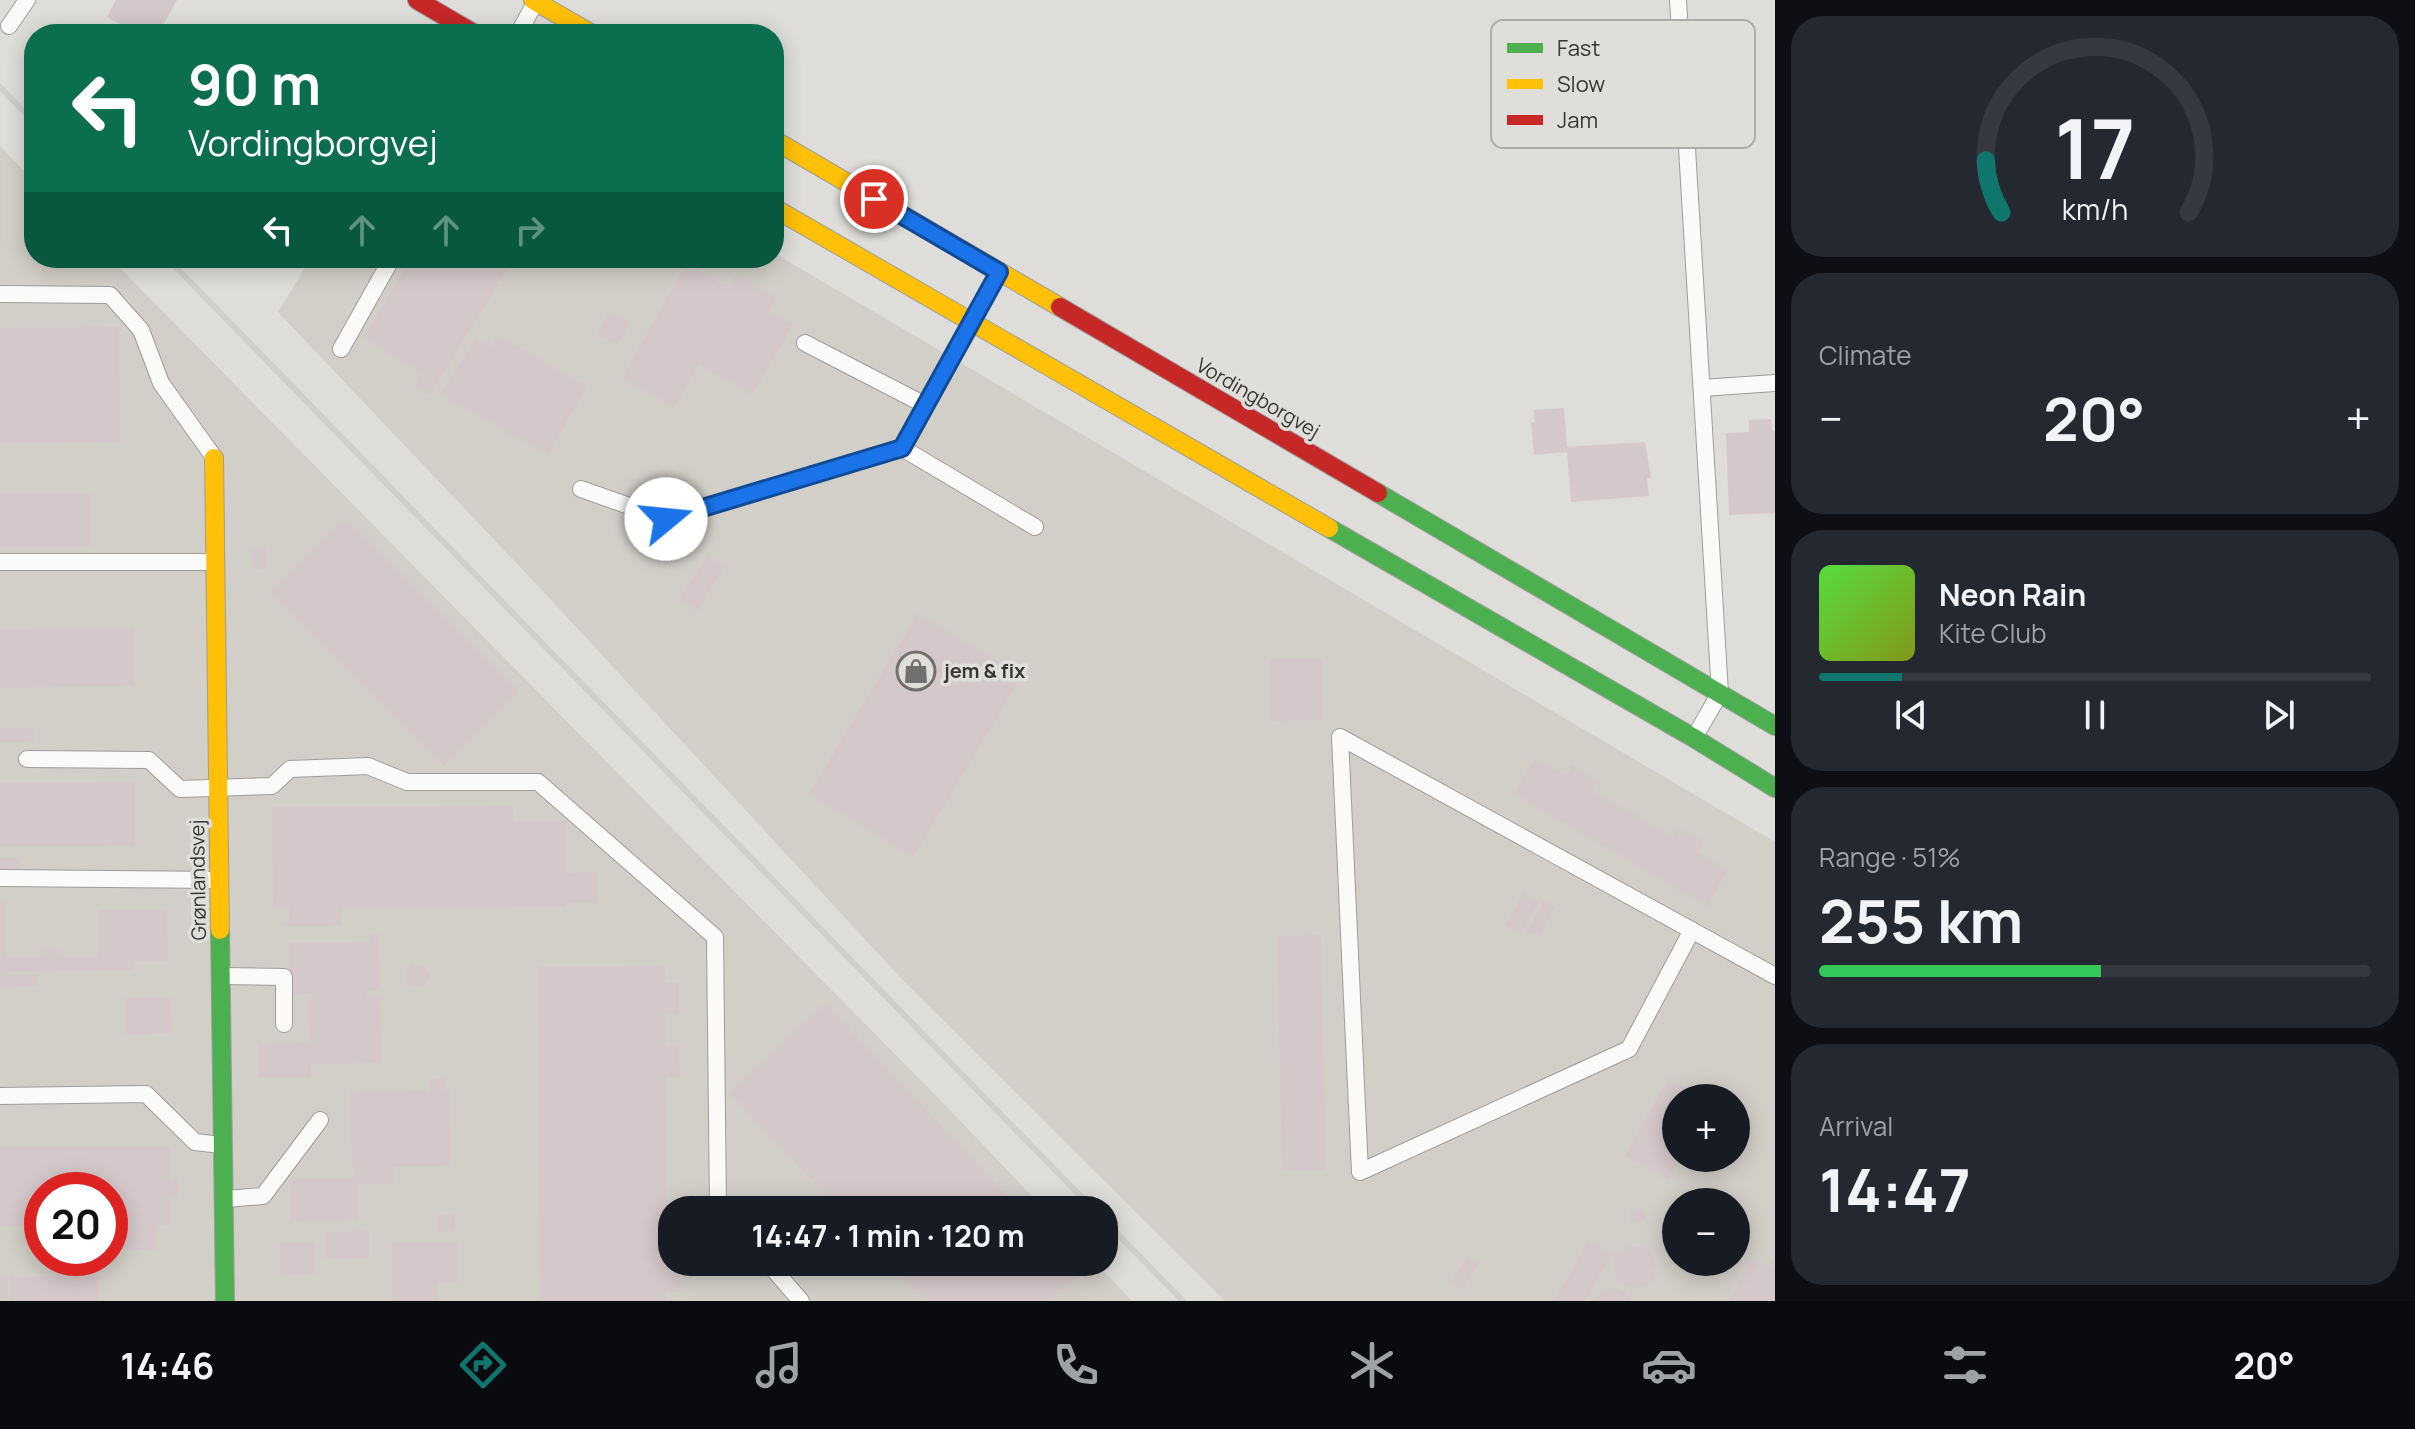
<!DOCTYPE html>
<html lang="en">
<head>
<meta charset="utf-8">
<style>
	:root { --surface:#171b24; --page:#242831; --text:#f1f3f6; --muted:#9ea1a6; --line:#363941; --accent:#0f766e }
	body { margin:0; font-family:Manrope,sans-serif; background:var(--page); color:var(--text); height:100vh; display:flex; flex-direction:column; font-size:30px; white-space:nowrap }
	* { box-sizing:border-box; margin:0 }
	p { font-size:26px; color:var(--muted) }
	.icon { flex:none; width:44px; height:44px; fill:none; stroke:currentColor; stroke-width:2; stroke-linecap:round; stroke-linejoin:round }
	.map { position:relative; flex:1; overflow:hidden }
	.details { display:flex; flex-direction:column; gap:16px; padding:16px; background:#0d0f14; width:640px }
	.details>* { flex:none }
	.guide { position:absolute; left:24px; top:24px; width:760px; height:244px; border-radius:32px; box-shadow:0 4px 20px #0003; background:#0b6e4f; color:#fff; overflow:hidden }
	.controls { position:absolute; left:1662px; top:1084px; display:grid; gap:16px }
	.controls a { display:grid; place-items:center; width:88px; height:88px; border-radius:50%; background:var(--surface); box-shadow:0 4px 20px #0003; font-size:40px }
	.speed { position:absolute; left:24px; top:1172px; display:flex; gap:16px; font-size:40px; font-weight:700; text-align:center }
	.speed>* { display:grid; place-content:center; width:104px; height:104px; border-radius:50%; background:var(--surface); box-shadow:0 4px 20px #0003; line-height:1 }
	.speed .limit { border:12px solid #d22; background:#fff; color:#111 }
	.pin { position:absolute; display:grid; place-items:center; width:68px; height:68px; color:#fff; margin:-34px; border:4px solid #fff; border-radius:50%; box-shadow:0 2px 8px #0007 }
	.me { position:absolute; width:88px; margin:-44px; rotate:73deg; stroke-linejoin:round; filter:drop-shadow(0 0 6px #0008) }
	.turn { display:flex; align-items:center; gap:28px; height:168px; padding:0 32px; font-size:36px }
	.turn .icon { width:104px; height:104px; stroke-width:2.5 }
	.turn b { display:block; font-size:56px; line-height:68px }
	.lanes { display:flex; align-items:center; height:76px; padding:0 32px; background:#0003; justify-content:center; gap:40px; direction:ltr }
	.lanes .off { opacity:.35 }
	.big { font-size:60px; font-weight:700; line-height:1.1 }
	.details .tile { flex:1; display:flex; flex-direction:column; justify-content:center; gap:12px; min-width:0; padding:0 28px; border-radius:32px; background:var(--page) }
	.details .dial { align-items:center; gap:0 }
	.dial svg { height:208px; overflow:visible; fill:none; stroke:var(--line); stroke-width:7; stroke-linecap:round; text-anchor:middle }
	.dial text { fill:var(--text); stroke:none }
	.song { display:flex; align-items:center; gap:24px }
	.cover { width:96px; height:96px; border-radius:12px; background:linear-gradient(135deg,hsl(110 70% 55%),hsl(70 70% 35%)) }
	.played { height:8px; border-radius:4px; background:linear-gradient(90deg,var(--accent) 15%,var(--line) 15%) }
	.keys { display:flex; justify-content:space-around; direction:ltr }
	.heat { display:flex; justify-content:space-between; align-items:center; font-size:44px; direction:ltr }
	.charge { height:12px; border-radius:6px; background:linear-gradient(90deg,#34c759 51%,var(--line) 0) }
	.trip { position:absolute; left:658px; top:1196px; width:460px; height:80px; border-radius:32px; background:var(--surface); box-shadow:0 4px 20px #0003; font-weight:700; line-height:80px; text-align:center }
	.dock { display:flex; height:128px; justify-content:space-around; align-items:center; background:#090b0e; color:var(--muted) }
	.dock .icon { width:56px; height:56px }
	.dock .current { color:var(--accent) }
	.dock b { font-size:36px; color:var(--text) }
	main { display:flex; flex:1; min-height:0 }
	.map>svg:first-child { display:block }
	.built { fill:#d2cfc8; fill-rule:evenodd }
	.building { fill:#d5c8cb }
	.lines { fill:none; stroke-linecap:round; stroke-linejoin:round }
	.lane-casing { stroke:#9e9d9b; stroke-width:18 }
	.fast-casing { stroke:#9e9d9b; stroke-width:20 }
	.slow-casing { stroke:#9e9d9b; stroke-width:20 }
	.jam-casing { stroke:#9e9d9b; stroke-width:20 }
	.lane { stroke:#fafaf9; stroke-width:16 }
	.fast { stroke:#4caf50; stroke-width:18 }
	.slow { stroke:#ffc107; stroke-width:18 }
	.jam { stroke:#c62828; stroke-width:18 }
	.rail { stroke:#cfcfce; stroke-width:6 }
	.route-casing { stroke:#114b97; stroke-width:20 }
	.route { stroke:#1a73e8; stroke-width:14 }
	.labels { text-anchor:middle; stroke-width:7; stroke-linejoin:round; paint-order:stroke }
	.street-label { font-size:20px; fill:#373634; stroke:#e0ded9 }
	.poi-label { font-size:20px; font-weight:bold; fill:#373634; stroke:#e0ded9; text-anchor:start }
	.key { fill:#e0ded9; stroke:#adaca8; stroke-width:2 }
	.key-label { font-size:22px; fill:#373634 }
</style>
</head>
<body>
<main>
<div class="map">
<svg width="1775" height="1301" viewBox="0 0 1775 1301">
	<rect width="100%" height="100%" fill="#dfddda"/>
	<path class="built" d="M0 146 34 181V258H110L947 1107 1045 1210H672V1262H1095L1132 1301H0ZM42 1190H110V1258H42Z
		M774 253 1775 842V1301H1225L899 976 540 588 278 312 311 258H774ZM1676 1098H1736V1158H1676ZM1676 1202H1736V1262H1676Z"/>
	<path class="building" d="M116 0H177L158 34H137L107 17Z
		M412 258H514L430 395 414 386 422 373 364 338Z
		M687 263 729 288 737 274 777 298 769 311 793 325 752 395 699 364 674 408 622 378Z
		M610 311 630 322 618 345 597 334Z
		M119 327 120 442 0 443V328Z
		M497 335 587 386 548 455 441 394 476 338 490 347Z
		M1564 408 1567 447 1645 442 1651 478H1647L1649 496 1571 502 1567 452 1534 455 1531 423 1535 422 1534 410Z
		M1771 419 1772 431H1775V513L1729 515 1726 433 1749 432V420Z
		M0 493H91V547H0Z
		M345 518 519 691 444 766 270 593Z
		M252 548H267V569H252Z
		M707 555 725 566 697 611 679 600Z
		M918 613 1022 676 913 857 809 794Z
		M134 628V686L0 688V629Z
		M1270 658H1322L1323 720 1270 721Z
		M0 728H33L34 742 0 743Z
		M1535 758 1566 776 1572 765 1598 781 1592 790 1672 837 1678 827 1704 842 1698 852 1728 870 1707 906 1514 794Z
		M135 782V846L0 847V783Z
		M513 806V821H566V873L597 872V903H566V907L341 908V926L284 927V922H289V908H273L272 807Z
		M0 857 20 858V871L0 870Z
		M1524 893 1539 902 1521 934 1505 925Z
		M0 899 5 902V957H44V948H59L60 957H98V910H167L168 961H134V970L5 972V975L37 974V986L0 988Z
		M1544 901 1555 907 1539 937 1528 931Z
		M369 934H379L380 990 366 991V996H380L381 1063 311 1064V1077L259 1078V1044L309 1043 308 997H312V994H290L289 943 370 942Z
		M1321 935 1326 1170H1282L1277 936Z
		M411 964 424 965 430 976 422 987 410 986 404 975Z
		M665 966V983H679V1014H665L666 1046H679L680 1077H666L667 1261 680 1262V1292H667V1301H540L538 967Z
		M171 997 172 1033 125 1035V998Z
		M825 1003 1021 1210H840L729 1093Z
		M1668 1078 1704 1098H1676V1158H1681L1668 1180 1625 1156Z
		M429 1079H445V1091H449L451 1166 393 1167 394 1184H358V1220L291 1221 290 1179 354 1178V1167H352L350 1092 430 1091Z
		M170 1146V1180L178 1179 179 1197H171V1225H156V1250H122V1225H110V1190H42V1226H0V1147Z
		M1638 1207 1645 1211 1646 1219 1639 1224 1631 1220V1212Z
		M455 1214V1231L437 1232V1215Z
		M369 1231V1258L325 1259V1232Z
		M1589 1240 1613 1253 1585 1301H1554Z
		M315 1242V1274L280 1276V1243Z
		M392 1242H457L458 1282H437V1301H392Z
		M1614 1267a21 21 0 1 1 42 0a21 21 0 1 1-42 0Z
		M1468 1256 1479 1263 1462 1290 1451 1283Z
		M1775 1256V1301H1729L1753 1259 1769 1267Z
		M889 1262H1070L1081 1273 1051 1301H925Z
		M0 1276H8V1298H0Z
		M99 1276V1301H11L10 1277Z
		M1615 1288 1625 1292 1631 1301H1593L1604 1289Z"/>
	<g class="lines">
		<g class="lane-casing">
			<path id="lane" d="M1678 0 1720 693 1694 738
				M9 26 27 0
				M518 34 535 3
				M0 294 110 295 141 330 161 383 213 456
				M805 343 925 405
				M341 349 392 258
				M1702 388 1775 383
				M902 448 1035 527
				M581 489 666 519 902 448 998 275
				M0 562H214
				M27 759 149 760 180 789 272 786 290 769 368 766 407 782H538L715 937 718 1207 721 1210
				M0 878 218 880
				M1692 930 1629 1049 1360 1172 1340 737 1775 976
				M222 976 284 977V1024
				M0 1096 146 1094 195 1142 221 1145
				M225 1199 263 1196 320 1120
				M767 1262 801 1301"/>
		</g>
		<g class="fast-casing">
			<path id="fast" d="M1378 493 1775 726
				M1329 528 1694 738 1775 788
				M220 930 225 1301"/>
		</g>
		<g class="slow-casing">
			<path id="slow" d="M533 0 592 34
				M774 140 1060 307
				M774 208 1329 528
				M214 458 220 930"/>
		</g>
		<g class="jam-casing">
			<path id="jam" d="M417 0 475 34
				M1060 307 1378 493"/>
		</g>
		<use href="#lane" class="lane"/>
		<use href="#fast" class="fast"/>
		<use href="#slow" class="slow"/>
		<use href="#jam" class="jam"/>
		<path class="rail" d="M0 87 34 122
			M167 258 1094 1210
			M1104 1220 1183 1301"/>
	</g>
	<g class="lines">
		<g class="route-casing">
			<path id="route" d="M666 519 902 448 999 272 874 199"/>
		</g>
		<use href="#route" class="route"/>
	</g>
	<defs>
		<g id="shop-ring" transform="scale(2)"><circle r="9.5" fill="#e0ded9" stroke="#72706e" stroke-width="1.5"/><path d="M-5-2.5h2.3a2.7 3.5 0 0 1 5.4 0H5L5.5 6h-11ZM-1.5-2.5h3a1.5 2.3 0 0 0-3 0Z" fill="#72706e"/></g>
	</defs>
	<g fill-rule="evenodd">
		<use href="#shop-ring" x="916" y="671"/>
	</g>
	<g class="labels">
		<g class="street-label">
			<text transform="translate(1258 398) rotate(30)" y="7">Vordingborgvej</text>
			<text transform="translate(198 880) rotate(-91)" y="7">Grønlandsvej</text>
		</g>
		<g class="poi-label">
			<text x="944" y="678">jem &amp; fix</text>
		</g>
	</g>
	<rect x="1491" y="20" width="264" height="128" rx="12" class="key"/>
	<rect x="1507" y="43" width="36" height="10" fill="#4caf50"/>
	<rect x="1507" y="79" width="36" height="10" fill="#ffc107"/>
	<rect x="1507" y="115" width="36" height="10" fill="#c62828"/>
	<g class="key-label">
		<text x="1557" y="56">Fast</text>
		<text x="1557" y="92">Slow</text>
		<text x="1557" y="128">Jam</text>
	</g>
</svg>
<div class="controls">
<a>+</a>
<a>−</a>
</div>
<div class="speed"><div class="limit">20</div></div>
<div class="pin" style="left:874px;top:199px;background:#d93025"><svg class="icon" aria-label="arrive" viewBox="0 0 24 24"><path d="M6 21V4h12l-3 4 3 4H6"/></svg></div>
<svg class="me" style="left:666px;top:519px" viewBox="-20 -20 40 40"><circle r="19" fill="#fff"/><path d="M0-13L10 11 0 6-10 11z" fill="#1a73e8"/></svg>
<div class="trip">14:47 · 1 min · 120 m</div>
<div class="guide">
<div class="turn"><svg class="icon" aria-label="left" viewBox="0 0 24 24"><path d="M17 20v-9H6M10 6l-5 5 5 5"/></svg><div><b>90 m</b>Vordingborgvej</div></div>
<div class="lanes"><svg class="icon" aria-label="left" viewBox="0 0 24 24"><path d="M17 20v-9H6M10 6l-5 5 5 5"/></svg><svg class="icon off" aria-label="ahead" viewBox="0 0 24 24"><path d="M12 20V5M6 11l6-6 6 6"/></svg><svg class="icon off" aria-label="ahead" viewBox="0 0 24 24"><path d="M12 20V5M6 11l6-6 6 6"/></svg><svg class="icon off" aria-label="right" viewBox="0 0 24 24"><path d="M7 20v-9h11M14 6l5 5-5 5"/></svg></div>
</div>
</div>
<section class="details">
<div class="tile dial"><svg viewBox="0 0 100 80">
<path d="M14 69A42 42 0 1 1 86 69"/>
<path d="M14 69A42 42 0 0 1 8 49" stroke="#0f766e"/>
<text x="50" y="56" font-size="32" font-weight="700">17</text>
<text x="50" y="72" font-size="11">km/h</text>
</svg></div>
<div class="tile"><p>Climate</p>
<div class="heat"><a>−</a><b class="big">20°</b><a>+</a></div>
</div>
<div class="tile">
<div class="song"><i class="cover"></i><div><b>Neon Rain</b><p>Kite Club</p></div></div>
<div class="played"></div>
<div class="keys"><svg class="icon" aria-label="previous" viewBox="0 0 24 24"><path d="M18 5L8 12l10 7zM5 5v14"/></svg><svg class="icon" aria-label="pause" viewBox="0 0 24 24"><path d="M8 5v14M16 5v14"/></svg><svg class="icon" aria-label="next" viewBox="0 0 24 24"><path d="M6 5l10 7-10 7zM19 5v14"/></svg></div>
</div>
<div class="tile"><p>Range · 51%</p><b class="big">255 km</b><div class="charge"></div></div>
<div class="tile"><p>Arrival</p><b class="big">14:47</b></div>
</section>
</main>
<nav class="dock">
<b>14:46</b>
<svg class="icon current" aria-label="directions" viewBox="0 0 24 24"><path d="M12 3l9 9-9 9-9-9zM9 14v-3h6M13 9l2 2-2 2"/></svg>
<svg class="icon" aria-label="music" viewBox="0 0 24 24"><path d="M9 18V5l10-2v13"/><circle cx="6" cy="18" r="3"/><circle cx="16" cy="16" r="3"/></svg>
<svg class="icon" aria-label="phone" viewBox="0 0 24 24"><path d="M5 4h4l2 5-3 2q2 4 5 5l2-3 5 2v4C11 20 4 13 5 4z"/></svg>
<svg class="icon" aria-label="climate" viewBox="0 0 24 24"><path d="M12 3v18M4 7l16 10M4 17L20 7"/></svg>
<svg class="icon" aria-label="car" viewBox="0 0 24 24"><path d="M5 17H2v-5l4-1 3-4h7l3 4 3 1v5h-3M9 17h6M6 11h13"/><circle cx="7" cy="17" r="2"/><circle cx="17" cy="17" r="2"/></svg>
<svg class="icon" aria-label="filters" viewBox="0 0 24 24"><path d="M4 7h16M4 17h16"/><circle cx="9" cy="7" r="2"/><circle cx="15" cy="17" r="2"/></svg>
<b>20°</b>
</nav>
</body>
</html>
